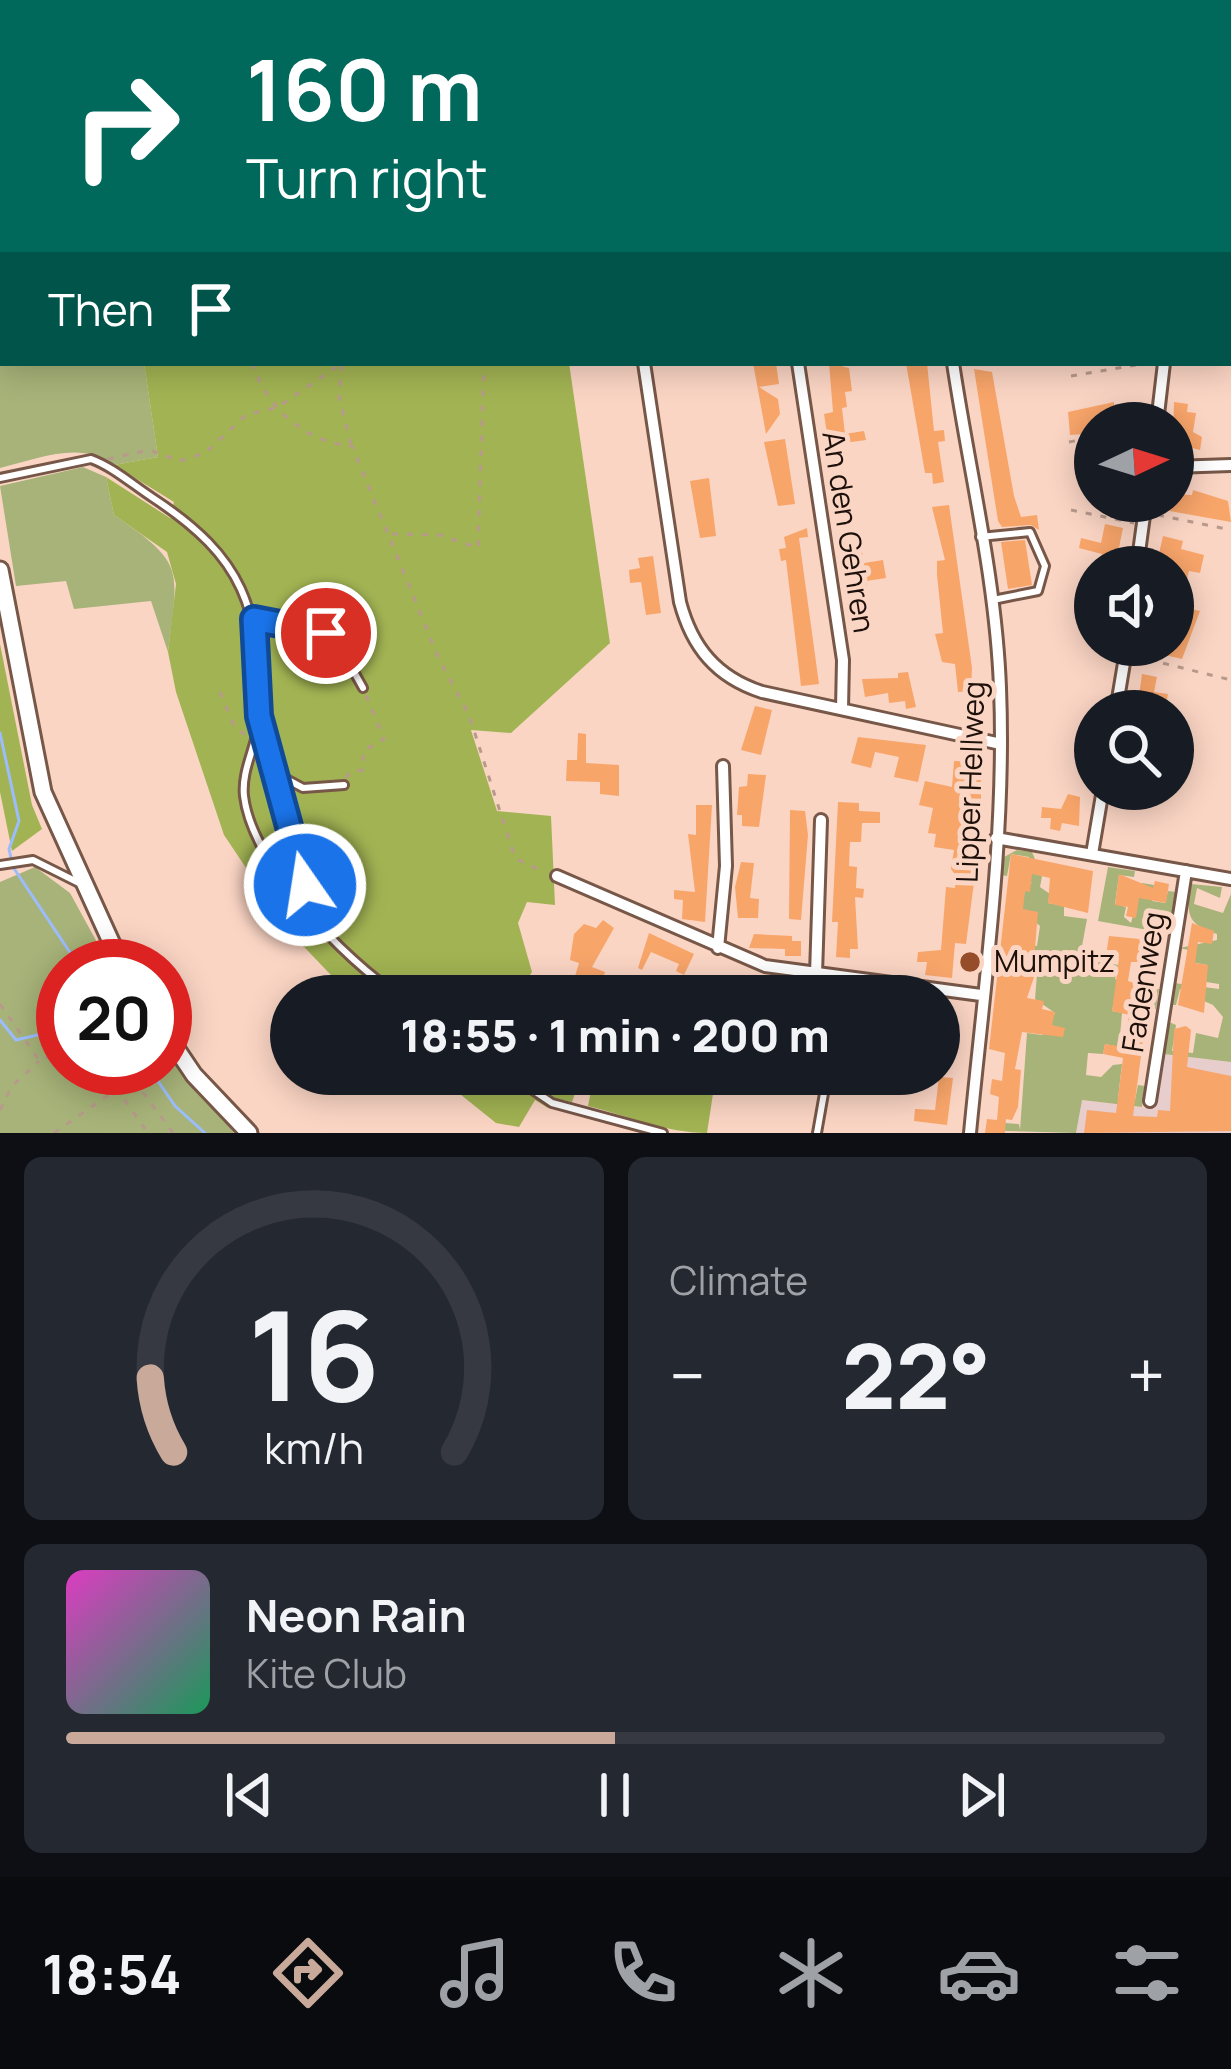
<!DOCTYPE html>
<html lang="en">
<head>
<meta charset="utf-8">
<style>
	:root { --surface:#171b24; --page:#242831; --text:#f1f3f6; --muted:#9ea1a6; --line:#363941; --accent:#c8a99a }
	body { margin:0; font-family:Manrope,sans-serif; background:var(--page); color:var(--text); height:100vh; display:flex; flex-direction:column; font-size:45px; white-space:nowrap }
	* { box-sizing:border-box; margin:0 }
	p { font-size:39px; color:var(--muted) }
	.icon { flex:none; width:66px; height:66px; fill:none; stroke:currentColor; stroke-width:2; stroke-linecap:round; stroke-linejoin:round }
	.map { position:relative; height:1133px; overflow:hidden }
	.side { display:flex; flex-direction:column; gap:24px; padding:24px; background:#0d0f14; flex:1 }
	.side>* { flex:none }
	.banner { position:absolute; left:0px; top:0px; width:1233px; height:366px; box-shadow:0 6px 30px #0003; background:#00695c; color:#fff; overflow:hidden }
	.needle { width:78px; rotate:86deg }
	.fabs { position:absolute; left:1074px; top:402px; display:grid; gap:24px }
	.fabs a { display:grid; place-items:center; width:120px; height:120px; border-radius:50%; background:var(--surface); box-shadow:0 6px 30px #0003; font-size:60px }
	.speed { position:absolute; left:36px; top:939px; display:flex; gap:24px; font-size:60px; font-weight:700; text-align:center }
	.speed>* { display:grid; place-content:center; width:156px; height:156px; border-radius:50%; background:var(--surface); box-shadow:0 6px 30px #0003; line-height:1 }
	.speed .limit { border:18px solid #d22; background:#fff; color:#111 }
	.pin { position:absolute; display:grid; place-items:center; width:102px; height:102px; color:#fff; margin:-51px; border:6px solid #fff; border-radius:50%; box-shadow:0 3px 12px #0007 }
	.me { position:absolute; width:132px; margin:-66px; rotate:347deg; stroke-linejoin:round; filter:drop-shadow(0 0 9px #0008) }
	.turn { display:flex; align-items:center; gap:42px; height:252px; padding:0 48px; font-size:54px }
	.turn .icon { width:156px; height:156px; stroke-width:2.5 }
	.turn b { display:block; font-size:84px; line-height:102px }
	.then { display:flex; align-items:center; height:114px; padding:0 48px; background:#0003; gap:24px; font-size:45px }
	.big { font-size:90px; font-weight:800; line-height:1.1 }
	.side .widget { flex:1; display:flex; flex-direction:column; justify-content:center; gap:18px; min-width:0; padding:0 42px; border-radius:18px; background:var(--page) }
	.side .dial { align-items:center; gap:0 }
	.dial svg { height:312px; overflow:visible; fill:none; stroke:var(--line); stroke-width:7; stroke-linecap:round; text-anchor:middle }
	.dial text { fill:var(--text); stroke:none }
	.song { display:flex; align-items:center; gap:36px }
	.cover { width:144px; height:144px; border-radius:18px; background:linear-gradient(135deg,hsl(310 70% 55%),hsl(150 70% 35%)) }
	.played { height:12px; border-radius:6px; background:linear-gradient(90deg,var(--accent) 50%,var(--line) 50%) }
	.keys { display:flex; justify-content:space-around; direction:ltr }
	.heat { display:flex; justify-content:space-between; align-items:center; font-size:66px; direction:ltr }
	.side .tiles { flex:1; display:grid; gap:24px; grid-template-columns:1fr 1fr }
	.widget:last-child { grid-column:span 2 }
	.trip { position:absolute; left:270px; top:975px; width:690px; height:120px; border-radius:60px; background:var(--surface); box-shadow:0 6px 30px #0003; font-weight:800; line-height:120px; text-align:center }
	.menu { display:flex; height:192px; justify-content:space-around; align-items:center; background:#090b0e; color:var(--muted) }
	.menu .icon { width:84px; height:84px }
	.menu .active { color:var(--accent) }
	.menu b { font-size:54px; color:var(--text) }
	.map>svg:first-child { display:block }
	.commercial { fill:#e8cdcd }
	.green { fill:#a7b379 }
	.forest { fill:#a2b353 }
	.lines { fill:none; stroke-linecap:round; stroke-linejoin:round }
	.stream { stroke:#9cbdfd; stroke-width:3 }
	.building { fill:#f8a56a }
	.lane-casing { stroke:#775748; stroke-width:12 }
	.street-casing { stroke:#775748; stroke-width:16 }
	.secondary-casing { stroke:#775748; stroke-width:21 }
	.path { stroke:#b89a8c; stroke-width:3; stroke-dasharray:6 9; stroke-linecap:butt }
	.lane { stroke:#fff; stroke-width:6 }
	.street { stroke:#fff; stroke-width:10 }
	.secondary { stroke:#fff; stroke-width:15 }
	.route-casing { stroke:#114b97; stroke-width:30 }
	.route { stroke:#1a73e8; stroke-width:21 }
	.poi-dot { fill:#954e29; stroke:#fbd5c4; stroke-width:4.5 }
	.labels { text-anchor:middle; stroke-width:10; stroke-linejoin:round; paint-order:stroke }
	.street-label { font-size:30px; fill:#1d100a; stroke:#fbd5c4 }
	.poi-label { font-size:30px; fill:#1d100a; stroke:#fbd5c4; text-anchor:start }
</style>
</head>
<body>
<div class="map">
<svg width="1231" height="1133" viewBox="0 0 1231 1133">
	<rect width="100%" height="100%" fill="#fbd5c4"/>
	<path class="commercial" d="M1164 1054 1231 1062V1133H1076L1081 1100 1155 1109Z"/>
	<path class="green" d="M0 0H232L3 3V363H144L158 457 114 465C80 440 39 459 0 468Z
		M83 467 106 477 114 515C186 564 178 568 168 652L151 601 74 609 66 581 16 586 0 486Z
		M1017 850 1032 852 1042 876 1040 887 1050 894 1048 903 1064 906V916L1087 919 1080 957 1118 965 1115 979 1159 989 1156 1009 1114 1001 1112 1011 1122 1013 1119 1047 1105 1044 1103 1054 1088 1053 1086 1075 1101 1077 1113 1065 1122 1064 1118 1098 1135 1100 1138 1085 1145 1086 1142 1107 1082 1100 1076 1133 1005 1131V1123L1019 1124 1020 1130 1027 1033 1042 1035 1055 1013 1035 999 1038 962 1027 959 1028 945 1037 946 1040 926 1020 909 1027 884 1032 883 1026 879 1029 857 1011 854 1007 876 1001 875 1004 857Z
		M35 867 70 893 110 966H63V1068H165V1049L234 1133H0V882Z
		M1108 867 1135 871 1134 877 1119 875 1115 904 1126 907 1124 917 1131 923 1142 883 1154 885 1152 901 1165 903 1168 891 1176 892 1170 934 1098 921Z
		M1191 884 1222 887 1220 898 1197 888 1194 904 1223 913 1231 894V1062L1164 1054 1169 1022 1176 1025 1172 1051 1193 1053 1196 1033 1218 1038 1223 1017 1213 1005 1199 999 1200 992 1180 989 1176 1005H1170L1174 983 1219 989V984L1206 982 1207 965 1186 961 1188 950 1180 948 1217 940V934C1187 924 1186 915 1191 884Z"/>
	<path class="forest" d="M144 363H569L610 643 511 733 471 730 497 811 551 816 555 905 527 902 518 923 532 972 515 996H351L287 929 224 835 176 692 168 652 176 584 167 552 114 515 106 477 170 518 174 502 114 465 158 457Z
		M0 644 32 805 42 829 12 851 0 792Z
		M435 1074H716L707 1133C666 1133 629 1116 588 1106L591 1091 577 1088 572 1102 548 1097V1108L535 1100 519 1127 496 1123Z"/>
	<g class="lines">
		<path class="stream" d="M0 733 19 821 9 849 13 867 79 966
			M0 1020 16 1040 63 1029
			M149 1068 175 1106 205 1133"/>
	</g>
	<path class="building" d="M753 363H776L779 384 759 387 778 399 780 414 766 434Z
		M829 363 849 368 852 391 845 392 847 407 842 408 845 434 864 431 866 440 837 444 839 452 830 454 824 414 833 412Z
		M906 363H927L934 431 944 430 945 441 938 442 944 482 933 484 932 473H925Z
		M974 369 992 372 1014 496 1021 517 1037 515 1039 530 1031 525 1002 527 998 521Z
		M1114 402V407L1125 406 1126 423H1095L1084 434 1070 435 1068 412Z
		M1174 402 1188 404 1187 412 1196 413 1193 432 1202 437 1200 450 1173 443Z
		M785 439 795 504 778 506 764 442Z
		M709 478 716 536 700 538 690 481Z
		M1193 490 1228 501 1231 522 1164 510 1173 494 1192 495Z
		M949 505 972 668 971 691 958 692 955 664 942 662 935 634 943 633 937 575V561L945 560 932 507Z
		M1105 524 1123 528 1115 567 1099 565 1102 554 1079 548 1081 538 1101 543Z
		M807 528 808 537 799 538 819 684 801 686 786 560 781 561 779 549 786 548 784 537Z
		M1163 536 1183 541 1181 549 1204 555 1200 573 1189 571 1183 595 1173 593V562L1158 558Z
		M1025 540 1032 585 1008 589 1001 542Z
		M861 546 864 563 883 560 886 578 866 581 867 590 850 593 846 560 851 559 849 548Z
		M653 556 661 613 646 615 641 582 630 583 629 570 640 568 638 558Z
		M1179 606 1200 611 1182 659 1165 655 1173 645Z
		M908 672 916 707 906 709 905 701 889 703 888 693 865 697 862 679 898 678V673Z
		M1142 674 1157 677 1154 692 1168 694 1165 711H1137Z
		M755 706 772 710 761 755 741 750Z
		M578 733 586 734V763L619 765V796L600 794V782L566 781 567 760H577Z
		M858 737 926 745 918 782 894 777 899 757 875 752 871 768 851 763Z
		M954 761 981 762V828L966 944 955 943 952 978 925 975 927 962H917L918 952 941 950 946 887 955 888 956 876 951 869 954 850 934 847 936 834 928 833 933 808 919 805 925 781 952 787Z
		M748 774 766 775 759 827 742 826V815H737L739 787 747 786Z
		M1068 794 1080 797 1079 826 1062 823 1060 831 1050 829 1051 818H1041L1042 807 1061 809Z
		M838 802 859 803V811L880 812V823H862L861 842H850L849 866 857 867 856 888 864 889 863 898 855 897 858 949H850V958L836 957 838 922H832Z
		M696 805H712L705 922 682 919 683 900 674 899V890L695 892 688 834 696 835Z
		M790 810 805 811 808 835 801 920 789 919Z
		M1011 854 1093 871 1088 913 1048 903 1050 878 1032 874 1030 892 1025 891 1023 909 1038 912 1034 961 1039 962 1027 998 1044 1001 1042 1009 1055 1012 1052 1025 1065 1028 1063 1037 1022 1032 1015 1069 1021 1070 1018 1107 1012 1120 1006 1119 1005 1133H985L987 1119 997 1120 999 1097 990 1094 992 1079 1002 1081 1005 1053 989 1049Z
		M741 862 754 863 750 898 759 899 758 918H738L735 887Z
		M1119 874 1153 888 1155 881 1169 884 1166 903 1139 898 1136 918 1126 916 1128 907 1115 905Z
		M603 920 614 928 592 967 605 972 602 981 590 978 585 996H569L579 963 570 960 574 934 584 924 596 928Z
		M1192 923 1214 931 1212 944 1198 942 1195 963 1208 965 1204 1013 1178 1005Z
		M649 933 694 954 684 975 676 971 679 964 651 952 642 970 638 968Z
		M754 934 792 936V941H801V956H785V949L749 948Z
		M1109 936 1160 941 1156 962H1131L1128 981 1150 988 1133 1116 1157 1117 1158 1110 1170 1111 1174 1029 1186 1026 1191 1030 1187 1067 1231 1076V1131L1084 1133 1087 1110 1116 1113 1123 1058 1103 1054 1105 1044 1124 1047 1129 1015 1112 1011 1119 958 1106 956Z
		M939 1077 953 1078 947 1125 914 1121 915 1109 935 1110Z"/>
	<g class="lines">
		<g class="lane-casing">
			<path id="lane" d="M0 478 91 459C113 467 133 485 153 498 244 558 261 608 259 715 259 742 241 768 244 796 252 864 345 961 400 996
				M980 537 1030 532 1045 566 1038 591 993 600
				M254 619 334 636 363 688
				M261 719 304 876V894L297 899
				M277 774 303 788 344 785
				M0 865 33 860 79 883
				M509 1074 552 1103 663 1133
				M817 1133 826 1082"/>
		</g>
		<g class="street-casing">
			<path id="street" d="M1065 0 1067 3
				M634 3V0
				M787 3 788 0
				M942 3 943 0
				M1205 3V0
				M644 363 680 602C692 647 716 677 762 692L1001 744
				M798 363 843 660 842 709
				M953 363C969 470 996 579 1000 688 1006 835 984 987 970 1133
				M1157 423 1164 363
				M1173 467 1231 465
				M1137 567 1146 501
				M1116 711 1127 645
				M996 838 1231 879
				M1092 854 1103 789
				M557 876 765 966 981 995
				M718 948 726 866 723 766
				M816 974 821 820
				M1150 1101 1186 871"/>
		</g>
		<g class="secondary-casing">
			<path id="secondary" d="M0 570 43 792 122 966
				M165 1032 194 1075 249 1133"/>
		</g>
		<path class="path" d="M424 0 431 3
			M446 0 447 3
			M276 3 277 0
			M1230 69H1231
			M252 363C267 408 304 442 352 446L439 659 469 715 515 858 544 872
			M342 365 339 397 351 444
			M1071 376 1148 363
			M1069 442 1095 437
			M108 459 149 450 180 461 205 453 246 415 278 407 342 363
			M1071 510 1134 523
			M1158 515 1231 530
			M392 534 440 535 478 548 484 363
			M1134 656 1231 680
			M220 692 235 728 249 737
			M346 778 351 771 363 770V751L384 739 366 695
			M0 1004 39 1060 63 1051
			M125 1068 173 1133
			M0 1110 12 1086 39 1061
			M54 1133 117 1089 148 1133"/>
		<use href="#lane" class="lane"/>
		<use href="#street" class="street"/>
		<use href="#secondary" class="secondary"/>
	</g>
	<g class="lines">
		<g class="route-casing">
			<path id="route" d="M305 885 259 716 254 619 326 633"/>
		</g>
		<use href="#route" class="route"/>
	</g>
	<circle class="poi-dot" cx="970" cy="962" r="12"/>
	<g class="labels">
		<g class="street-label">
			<text transform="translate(848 532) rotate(81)" y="10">An den Gehren</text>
			<text transform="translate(971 782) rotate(-88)" y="10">Lipper Hellweg</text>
			<text transform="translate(1144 982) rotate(-81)" y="10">Fadenweg</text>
		</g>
		<g class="poi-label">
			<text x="994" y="972">Mumpitz</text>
		</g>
	</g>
</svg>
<div class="fabs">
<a><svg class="needle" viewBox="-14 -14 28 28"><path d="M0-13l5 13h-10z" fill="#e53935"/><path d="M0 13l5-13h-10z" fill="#9ea1a6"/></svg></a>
<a><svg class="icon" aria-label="sound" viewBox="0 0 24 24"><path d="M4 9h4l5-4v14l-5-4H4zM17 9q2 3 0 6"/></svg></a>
<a><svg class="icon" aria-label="search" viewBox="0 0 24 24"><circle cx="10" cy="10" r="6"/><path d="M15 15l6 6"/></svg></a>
</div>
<div class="speed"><div class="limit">20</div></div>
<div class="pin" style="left:326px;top:633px;background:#d93025"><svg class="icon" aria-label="arrive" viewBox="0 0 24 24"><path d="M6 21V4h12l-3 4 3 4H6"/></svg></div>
<svg class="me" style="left:305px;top:885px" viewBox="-20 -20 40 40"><circle r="17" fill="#1a73e8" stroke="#fff" stroke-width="3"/><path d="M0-11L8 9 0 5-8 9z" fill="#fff"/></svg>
<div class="trip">18:55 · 1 min · 200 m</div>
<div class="banner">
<div class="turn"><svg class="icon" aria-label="right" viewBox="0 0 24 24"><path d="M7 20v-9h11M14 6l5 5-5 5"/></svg><div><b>160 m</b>Turn right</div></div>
<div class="then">Then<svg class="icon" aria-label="arrive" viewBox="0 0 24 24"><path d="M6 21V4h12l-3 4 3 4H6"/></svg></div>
</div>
</div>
<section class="side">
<div class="tiles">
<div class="widget dial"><svg viewBox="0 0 100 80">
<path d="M14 69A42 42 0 1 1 86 69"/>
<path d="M14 69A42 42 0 0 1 8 50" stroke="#c8a99a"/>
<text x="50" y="56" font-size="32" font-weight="700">16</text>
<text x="50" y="72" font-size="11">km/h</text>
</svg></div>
<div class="widget"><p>Climate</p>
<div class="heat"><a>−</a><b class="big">22°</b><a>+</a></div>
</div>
<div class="widget">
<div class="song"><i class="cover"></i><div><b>Neon Rain</b><p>Kite Club</p></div></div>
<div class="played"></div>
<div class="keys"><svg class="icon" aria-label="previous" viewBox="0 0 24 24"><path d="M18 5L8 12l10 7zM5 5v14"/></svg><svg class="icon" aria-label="pause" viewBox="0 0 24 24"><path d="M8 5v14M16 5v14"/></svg><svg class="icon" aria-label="next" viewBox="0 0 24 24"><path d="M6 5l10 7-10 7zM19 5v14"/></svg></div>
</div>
</div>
</section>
<nav class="menu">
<b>18:54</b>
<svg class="icon active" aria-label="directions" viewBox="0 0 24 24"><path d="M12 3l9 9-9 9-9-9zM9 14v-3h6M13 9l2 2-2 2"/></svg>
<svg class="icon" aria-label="music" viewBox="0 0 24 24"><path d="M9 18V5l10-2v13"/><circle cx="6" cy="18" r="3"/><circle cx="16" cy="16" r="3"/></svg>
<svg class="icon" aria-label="phone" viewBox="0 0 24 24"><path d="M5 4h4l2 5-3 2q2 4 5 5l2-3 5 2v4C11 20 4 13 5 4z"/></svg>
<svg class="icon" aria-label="climate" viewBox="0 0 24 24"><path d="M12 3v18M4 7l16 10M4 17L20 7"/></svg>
<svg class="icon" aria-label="car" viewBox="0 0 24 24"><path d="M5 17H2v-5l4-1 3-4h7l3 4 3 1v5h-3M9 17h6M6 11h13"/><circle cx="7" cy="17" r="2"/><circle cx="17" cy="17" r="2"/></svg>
<svg class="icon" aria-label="filters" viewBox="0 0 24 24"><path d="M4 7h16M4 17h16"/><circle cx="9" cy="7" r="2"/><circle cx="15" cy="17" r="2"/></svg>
</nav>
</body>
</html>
